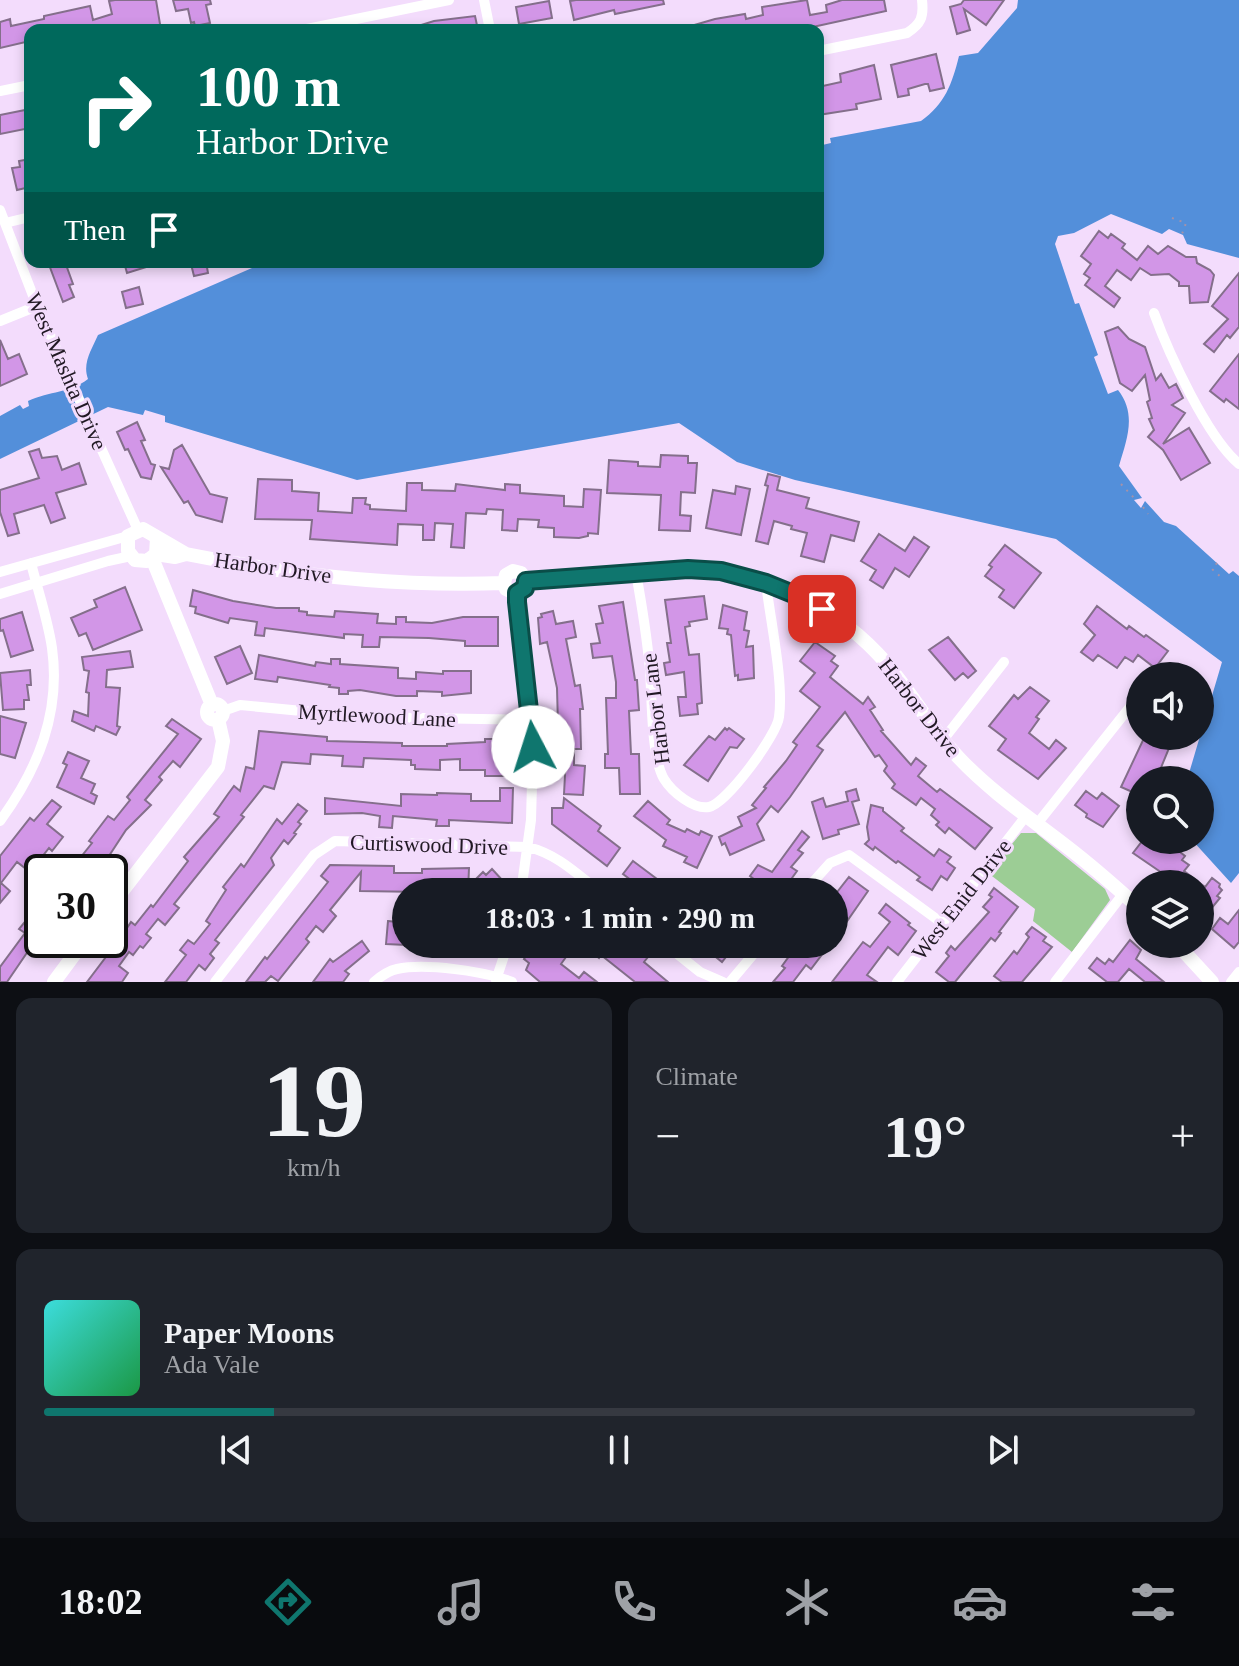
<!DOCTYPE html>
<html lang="en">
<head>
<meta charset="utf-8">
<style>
	:root { --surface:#171b24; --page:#20242c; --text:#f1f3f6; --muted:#9ea1a6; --line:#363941; --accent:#0f766e }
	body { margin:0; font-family:"Times New Roman",serif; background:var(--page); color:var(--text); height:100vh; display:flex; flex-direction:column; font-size:30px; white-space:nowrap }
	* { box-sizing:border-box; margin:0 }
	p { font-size:26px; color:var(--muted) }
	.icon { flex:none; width:44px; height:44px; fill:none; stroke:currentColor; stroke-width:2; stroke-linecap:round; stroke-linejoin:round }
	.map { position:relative; height:982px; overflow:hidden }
	.panel { display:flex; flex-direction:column; gap:16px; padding:16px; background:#0d0f14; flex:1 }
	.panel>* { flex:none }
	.banner { position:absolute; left:24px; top:24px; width:800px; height:244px; border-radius:16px; box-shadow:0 4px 12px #0003; background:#00695c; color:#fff; overflow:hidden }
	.tools { position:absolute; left:1126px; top:662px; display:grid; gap:16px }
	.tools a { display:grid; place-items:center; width:88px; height:88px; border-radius:50%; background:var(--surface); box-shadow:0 4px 12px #0003; font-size:40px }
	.speed { position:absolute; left:24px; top:854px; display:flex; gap:16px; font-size:40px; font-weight:700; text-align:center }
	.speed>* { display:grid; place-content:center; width:104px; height:104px; border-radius:50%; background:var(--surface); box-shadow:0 4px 12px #0003; line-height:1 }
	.speed .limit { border:4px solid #111; border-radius:12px; background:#fff; color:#111 }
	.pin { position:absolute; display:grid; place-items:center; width:68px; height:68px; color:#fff; margin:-34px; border-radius:16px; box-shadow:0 4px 12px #0006 }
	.me { position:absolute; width:88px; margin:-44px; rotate:355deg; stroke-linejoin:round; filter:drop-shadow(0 0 6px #0008) }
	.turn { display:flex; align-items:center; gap:28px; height:168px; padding:0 40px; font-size:36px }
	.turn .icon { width:104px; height:104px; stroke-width:2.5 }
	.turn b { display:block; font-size:56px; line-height:68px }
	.then { display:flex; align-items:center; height:76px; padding:0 40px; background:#0003; gap:16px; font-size:30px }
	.big { font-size:60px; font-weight:700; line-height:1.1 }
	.panel .tile { flex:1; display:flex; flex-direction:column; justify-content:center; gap:12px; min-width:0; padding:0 28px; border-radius:16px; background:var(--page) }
	.panel .dial { align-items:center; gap:0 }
	.dial b { font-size:104px; line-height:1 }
	.song { display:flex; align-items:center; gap:24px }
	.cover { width:96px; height:96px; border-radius:12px; background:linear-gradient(135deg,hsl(180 70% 55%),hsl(140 70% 35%)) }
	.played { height:8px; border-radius:4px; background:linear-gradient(90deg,var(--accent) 20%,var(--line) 20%) }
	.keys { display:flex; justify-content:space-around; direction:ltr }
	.heat { display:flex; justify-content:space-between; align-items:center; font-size:44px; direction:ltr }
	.panel .tiles { flex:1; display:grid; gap:16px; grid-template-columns:1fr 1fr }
	.tile:last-child { grid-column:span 2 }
	.trip { position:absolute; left:392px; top:878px; width:456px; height:80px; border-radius:40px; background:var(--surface); box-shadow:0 4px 12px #0003; font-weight:700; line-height:80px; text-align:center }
	.dock { display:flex; height:128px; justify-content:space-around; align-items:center; background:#090b0e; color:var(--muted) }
	.dock .icon { width:56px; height:56px }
	.dock .selected { color:var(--accent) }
	.dock b { font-size:36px; color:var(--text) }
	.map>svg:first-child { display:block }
	.green { fill:#9ccd95 }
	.water { fill:#538fda }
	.building { fill:#d296e7; stroke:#846f8b; stroke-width:2 }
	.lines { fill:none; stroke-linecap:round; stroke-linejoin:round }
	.path { stroke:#a392aa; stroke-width:2; stroke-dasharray:2 6; stroke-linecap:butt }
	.street { stroke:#fff; stroke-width:10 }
	.secondary { stroke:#fff; stroke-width:14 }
	.route-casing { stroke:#0a4d48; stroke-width:20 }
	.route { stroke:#0f766e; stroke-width:14 }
	.labels { text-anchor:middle; stroke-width:6; stroke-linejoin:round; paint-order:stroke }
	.street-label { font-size:22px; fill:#211924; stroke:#f3dcfc }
</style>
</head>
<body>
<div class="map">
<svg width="1239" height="982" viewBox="0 0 1239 982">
	<rect width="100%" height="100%" fill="#f3dcfc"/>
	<path class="green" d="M1021 833H1036L1105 889 1110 900 1072 952 1033 921 1035 909 988 873Z"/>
	<path class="water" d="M1018 0H1239V258L1187 244 1183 235 1169 229 1162 234 1111 214 1074 233 1058 236 1055 244 1075 304 1079 303 1098 355 1094 357 1108 394 1118 390C1137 414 1127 439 1119 466L1142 498 1134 500 1141 508 1145 501 1164 522 1176 526 1229 574 1233 571 1239 576V873L1231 883 1192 840H1200V780H1187L1222 662 1056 539 795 480 737 462 679 423 357 480 165 422V416L145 410 143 415 108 407 0 459V416L20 405 23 409 29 406 28 401C50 391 70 393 88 379 82 363 92 349 98 335L266 262H818V146L831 143 830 138 921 121C945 104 952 84 959 56L978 53 1017 8Z"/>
	<path class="building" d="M115 0H156L161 30H30V41L0 48V22L10 19 11 26 44 19V16L90 6 93 20 112 14 109 1Z
		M173 0H210L211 4 206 5 210 23 195 26 194 22 191 23 188 9 176 11Z
		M576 0H663L664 4 615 14 614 10 574 20 570 1Z
		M807 0 810 15 827 12 826 5 842 0H884L886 11 799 30H692L691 26 715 19 745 14 746 19 763 15 762 7Z
		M964 0H1004L986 25 964 9 970 30 957 34 950 7 961 4Z
		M549 1 552 18 519 24 516 7Z
		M475 16 478 30H418V26L434 21Z
		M936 54 944 88 930 91 928 84H925L908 89 909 95 898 97 891 65Z
		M874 65 881 99 856 104 857 109 818 115V87L841 82 840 74Z
		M30 109V128L0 134V115Z
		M30 159V187L17 190 12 168 20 167 19 161Z
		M1099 231 1108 238 1111 234 1125 244 1122 248 1137 260 1148 246 1158 254 1168 246 1186 257H1196L1197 263 1210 270 1214 275 1208 302 1190 303 1189 286H1179V282L1169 274 1151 275 1140 268 1131 280 1117 270 1105 286 1120 298 1114 307 1085 285 1090 278 1084 274 1091 264 1081 256Z
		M48 262H65L73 284 69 285 74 297 63 302Z
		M124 262H156V264L127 273Z
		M206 262 208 273 194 276 191 264Z
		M1239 273V327L1230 338 1227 335 1214 352 1204 344 1228 319 1212 306Z
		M139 287 143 304 126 308 122 292Z
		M1118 327 1129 339 1145 347 1156 380 1161 374 1169 388 1176 384 1183 398 1172 405 1185 413 1163 444 1189 428 1210 463 1181 480 1163 450 1148 437 1154 430 1149 419 1152 418 1147 402 1150 400 1145 375 1132 391 1120 383 1105 332Z
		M0 340 8 359 19 354 27 374 0 386Z
		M1239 354V409L1226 399 1224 402 1210 391Z
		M137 422 145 440 141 441 151 464 155 465 151 479 141 477 128 449 125 450 117 432Z
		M182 445 210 494 227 498 222 522 196 515 188 501 184 503 161 467 169 469 174 450Z
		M39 449 42 458 57 456 62 470 79 463 86 484 56 493 65 518 51 523 44 505 14 514 19 533 8 536 0 512V490L39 478 29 452Z
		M661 455 688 456V463H697L695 493 681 492 680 515 691 516 690 531 659 530 661 495 607 493 609 460 638 462V466L660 467Z
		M768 474 780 477 777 490 809 498 806 508 859 522 854 541 831 535 824 562 801 556 807 533 791 529 792 526 774 521 768 544 756 541 768 486 765 485Z
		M258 479 292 480V491L319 493 318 511 352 513 353 498H366L365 504 370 505V509L406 511 407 483H422V490L455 491 456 484 505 490V484L520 485V493L564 496V506L583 507 584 489 601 490 598 534 588 533V536L579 538 554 537V528L538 527 539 520 518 519 517 531 502 530 503 510 487 509 486 514 466 513 464 548 451 547 453 524 435 523 434 540H423V525L398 524 397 545 310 539 312 520 255 519Z
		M736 486 750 489 741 535 706 528 713 490 735 494Z
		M879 534 905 551 914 537 929 547 909 577 895 568 883 588 870 580 876 570 861 561Z
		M1005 545 1041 573 1014 608 999 597 1004 590 985 576 992 567 989 565Z
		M125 587 142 630 93 650 86 633 79 636 71 618 97 607 94 600Z
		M193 590 233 601 276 608H299V611L307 612V615L334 617 335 611 378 614 377 623 396 624V617H406V622L432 623 463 617H498V646H465V641L429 638 380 637 379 647H362L363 635 344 634V638L265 628 264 636 255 635 257 622 230 618 228 623 195 613 196 607 190 606Z
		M704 596 707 619 689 622 690 626 685 627 689 655 699 654 702 703 697 704 698 714 680 716 678 697H686L684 672 666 675 664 663 670 662 667 643H671L665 600Z
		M623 602 635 680H637L639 710 629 711 631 754H639L640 794H620L619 768H605V754H608L606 698H616V682L612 656 593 658 591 644 600 643 596 624 603 623 599 606Z
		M723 605 747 612 744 630 749 631 746 647 753 646 754 678 738 680V675L735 676 731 635 727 634 728 629 719 628Z
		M1097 606 1127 629 1129 626 1144 637 1146 635 1168 651 1155 668 1138 655 1133 662 1125 657 1117 668 1098 655 1093 661 1081 652 1095 635 1084 624Z
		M553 611 556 624 573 621 576 637 566 639 575 686 580 685 583 709H580L581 749H574V765L585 766 583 795 564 794 566 756 555 757 553 726H558L557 688 547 642 540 644 538 618 542 617 541 614Z
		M22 612 33 650 11 657 3 630 0 631V619Z
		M948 637 976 671 968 678 963 673 955 680 929 650Z
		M815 642 835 656 831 661 838 666 830 677 863 704 868 697 875 707 870 710 883 730 881 731 911 765 916 758 926 766 918 776 937 792 940 789 992 828 975 849 949 828 945 833 936 825 939 822 931 815 935 809 921 798 916 805 892 788 895 784 884 771 887 766 879 755 875 757 845 712 817 746 823 750 790 797 778 812 771 806 757 824 764 840 730 855 725 843 722 845 719 837 742 826 738 817 756 808 752 805 766 788 764 787 786 761 797 745 793 742 820 707 800 691 815 673 800 661Z
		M240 646 252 673 227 684 215 657Z
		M130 651 133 667 107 670 106 687 120 688 117 726 120 727 116 735 96 726 94 731 72 721 74 711 88 716 89 693 86 692 89 671 84 670 82 657Z
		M259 655 315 666 316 662 331 664V659H340V664L398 668V678L416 679V672L443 674V671H471V693L442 696V692L417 691V696H396L360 690 348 691V694H339V688L329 687 330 685 278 677 277 682 255 679Z
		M30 670 31 685H27L29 700H24V709L3 710 0 673Z
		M1030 687 1049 701 1036 717 1039 719 1029 733 1049 749 1056 740 1066 748 1038 779 998 750 1006 739 989 726 1014 695 1018 699Z
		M0 716 26 723 15 758 0 754Z
		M172 719 201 739 180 767 173 761 159 777 162 780 145 800 151 805 126 830 105 862 110 866 106 872H69L92 843 89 841 108 816 114 820 130 800 127 797 178 734 166 726Z
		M725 728 727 730 729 728 744 739 737 748 730 747 708 781 684 765 709 736 715 740Z
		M259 731 327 737V741L402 743V746H447V744L485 742V739H516V758H506L507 776H485V770H460V759L440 760V770L415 769V765H411V760L364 758 363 767 342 766 343 756 311 754 310 764 282 762 274 789 264 786 241 815 244 817 174 904 179 908 165 925 158 919 146 934 151 938 143 948 140 946 133 955 129 952 119 966 128 973 122 982H87L118 941 113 937 120 928 125 931 131 922 135 925 151 905 153 907 188 861 184 857 219 817 214 814 228 794 234 786 240 791 246 767 254 769Z
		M1145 736H1174L1160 770 1183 780H1140L1137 794 1121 787Z
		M68 752 89 761 81 778 95 784 91 793 97 796 94 804 57 787 67 765 63 763Z
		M500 788H513L512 823 449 820V826H436L437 820 393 816 392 828 379 827 380 816 362 813 325 814V798L401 806V794L437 795V793L471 794V801H500Z
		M856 789 859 800 852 802 859 824 838 830 839 834 823 839 812 802 823 798 826 807 848 801 846 792Z
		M1086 791 1097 799 1102 793 1119 806 1103 827 1086 817 1087 814 1075 805Z
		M564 798 601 826 598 831 620 848 607 866 552 824V808H563Z
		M52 800 61 807 47 824 63 837 52 851 49 848 30 872 17 862 1 883 10 891 0 903V856L30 818 34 821Z
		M648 801 670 820 667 824 685 832 687 829 699 835 701 831 712 836 697 868 684 862 687 857 663 846 666 840 634 816Z
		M298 804 307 811 298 822 301 824 294 833 296 834 288 844 284 840 271 858 274 865 215 940 219 943 210 954 214 958 205 970 199 965 186 982H165L186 955 180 950 188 940 194 944 210 924 206 921 226 890 223 887 241 864 244 867 277 819 282 824Z
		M871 805 883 808V811L904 828 901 831 934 856 939 849 951 857 947 862 955 868 947 880 941 876 932 890 917 880 920 877 898 861 896 863 875 847 873 850 865 844 869 840 867 827Z
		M802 831 809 837 798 850 803 853 791 867 797 871 787 885 796 892H746L755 880 750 876 758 865 772 872Z
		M1143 840H1170L1171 845 1185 856 1182 860 1189 865 1184 871 1205 887 1212 878 1220 884 1219 887 1222 890 1217 896 1220 898 1205 916 1200 912V884H1170L1163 878 1165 875 1133 853Z
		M633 861 657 879 670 892H636L640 887 623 874Z
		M330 865 394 866V873H422V869L469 868 468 892H450V886H430V889H424L423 892 360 891 361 872 330 910 336 916 323 932 316 926 306 939 309 942 278 981 271 976 265 982H246L265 957 267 959 328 882 321 876Z
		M492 869 504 882 495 892 487 889 482 892 472 883 483 872 486 875Z
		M849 877 868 891 834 940V896Z
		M994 888 1018 907 999 932 1001 933 995 941 991 938 955 982H949L936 972 949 956 946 953 951 946 955 950 989 912 983 907 992 897 989 895Z
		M42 901V947L35 941 7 982H0V967L25 933 19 929Z
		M886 904 910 923 908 925 916 931 898 955 888 947 867 975 877 982H832L863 942 870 947 890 922 879 913Z
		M1239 910V942L1234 948 1212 929 1220 918 1228 924Z
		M388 921 406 923V945L386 944Z
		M1032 927 1046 937 1043 941 1052 947 1022 982H1002L994 976 1014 951 1017 954 1029 937 1026 934Z
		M1130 940 1141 950 1136 959 1164 982H1145L1129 969 1118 982H1107L1089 968 1097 958 1105 964 1109 959 1113 962Z
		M362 941 369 951 345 971 349 974 343 982H313L330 959 333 962Z
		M535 944H549L566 957 561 964 579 978 584 972 597 982H540L526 970 529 963 524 959Z
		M582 944H603L612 951 617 944H631L648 957 644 962 668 982H635L601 955 599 958Z
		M718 944H736L722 962 711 953Z
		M798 944H830L811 969 806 965 793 982H773L785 968 782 966Z"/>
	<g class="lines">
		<path class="path" d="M1172 218 1186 223 1182 234
			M1121 484 1135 499
			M1143 507 1148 514
			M1217 563 1212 569 1223 579"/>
		<path class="street" d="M484 0 490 30
			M302 30 449 0
			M818 51 907 33C921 24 924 17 922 0
			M0 91 30 85
			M0 210 37 306 138 530
			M5 223 30 217
			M1154 313C1169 354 1207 437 1239 464
			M0 321 37 306
			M0 572 128 536
			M636 573C642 606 647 638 650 670 652 698 651 757 664 779 672 792 694 810 709 807 727 803 777 735 779 717 784 682 770 619 766 583
			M517 593 533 747 531 820 521 892
			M0 594 108 561 131 556
			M223 711 240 705 364 717 531 720
			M943 740 1004 662
			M0 821C38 769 61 713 52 648 48 620 38 591 31 563
			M1037 824 1137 698
			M804 892 830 863 849 855 942 923
			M665 944 700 972 723 982
			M496 980 508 944
			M215 982 314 855 335 841 528 847C557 854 577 874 600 892
			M374 982C381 976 388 971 397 969 425 963 485 971 512 982
			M730 982 762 944
			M897 982 1026 816
			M1055 982 1123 894
			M1231 982 1239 972"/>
		<path class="secondary" d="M157 538 156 554 147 561 135 560 128 551V536L143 529 186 554
			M156 554 175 557 186 554C290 575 398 587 504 583
			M152 558 212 705
			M526 581C580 579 635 569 689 569 759 569 829 603 877 653 908 685 928 726 959 758 991 792 1030 818 1066 846 1092 866 1116 887 1140 909
			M504 583 506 589 514 593 522 591 526 581
			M504 583 506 575 513 571 521 573 526 581
			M207 712a8 8 0 1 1 16 0a8 8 0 1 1-16 0Z
			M110 907 218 767 223 741 218 719
			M1177 944 1212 982
			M54 982 85 940"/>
	</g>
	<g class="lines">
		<g class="route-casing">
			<path id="route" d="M533 747 517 602V593L525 588 526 581 688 569 721 571 766 583 798 596 822 609"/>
		</g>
		<use href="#route" class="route"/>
	</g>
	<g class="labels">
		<g class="street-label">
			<text transform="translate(67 371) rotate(66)" y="8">West Mashta Drive</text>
			<text transform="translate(273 567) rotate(8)" y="8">Harbor Drive</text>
			<text transform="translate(920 707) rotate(52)" y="8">Harbor Drive</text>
			<text transform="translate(655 709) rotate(-97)" y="8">Harbor Lane</text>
			<text transform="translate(377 715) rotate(3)" y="8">Myrtlewood Lane</text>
			<text transform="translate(429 844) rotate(2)" y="8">Curtiswood Drive</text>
			<text transform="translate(961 899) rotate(-52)" y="8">West Enid Drive</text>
		</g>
	</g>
</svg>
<div class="tools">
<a><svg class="icon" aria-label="sound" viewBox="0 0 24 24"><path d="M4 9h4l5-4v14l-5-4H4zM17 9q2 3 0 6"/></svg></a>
<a><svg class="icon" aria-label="search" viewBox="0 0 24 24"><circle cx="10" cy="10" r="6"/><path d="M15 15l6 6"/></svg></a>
<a><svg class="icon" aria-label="layers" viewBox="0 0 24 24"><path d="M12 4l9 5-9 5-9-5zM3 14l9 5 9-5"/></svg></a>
</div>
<div class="speed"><div class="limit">30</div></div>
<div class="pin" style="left:822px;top:609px;background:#d93025"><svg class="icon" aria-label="arrive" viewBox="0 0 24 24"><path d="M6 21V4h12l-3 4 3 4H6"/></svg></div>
<svg class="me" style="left:533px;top:747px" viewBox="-20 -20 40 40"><circle r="19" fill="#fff"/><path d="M0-13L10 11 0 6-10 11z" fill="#0f766e"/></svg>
<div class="trip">18:03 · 1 min · 290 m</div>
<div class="banner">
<div class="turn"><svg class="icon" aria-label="right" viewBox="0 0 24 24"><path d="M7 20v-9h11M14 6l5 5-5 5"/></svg><div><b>100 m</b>Harbor Drive</div></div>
<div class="then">Then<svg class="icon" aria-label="arrive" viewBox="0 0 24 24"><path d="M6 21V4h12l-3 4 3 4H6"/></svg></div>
</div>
</div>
<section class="panel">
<div class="tiles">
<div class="tile dial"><b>19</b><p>km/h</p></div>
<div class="tile"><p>Climate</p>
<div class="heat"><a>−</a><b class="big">19°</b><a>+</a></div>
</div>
<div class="tile">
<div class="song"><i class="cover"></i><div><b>Paper Moons</b><p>Ada Vale</p></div></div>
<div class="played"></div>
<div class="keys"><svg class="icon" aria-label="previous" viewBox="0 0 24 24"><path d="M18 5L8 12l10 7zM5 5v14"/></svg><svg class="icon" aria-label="pause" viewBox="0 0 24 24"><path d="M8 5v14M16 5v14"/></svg><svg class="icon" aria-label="next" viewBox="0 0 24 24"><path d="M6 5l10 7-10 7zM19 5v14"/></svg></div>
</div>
</div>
</section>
<nav class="dock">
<b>18:02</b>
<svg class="icon selected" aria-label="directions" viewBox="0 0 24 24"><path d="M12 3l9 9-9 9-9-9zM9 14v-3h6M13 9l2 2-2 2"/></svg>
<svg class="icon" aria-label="music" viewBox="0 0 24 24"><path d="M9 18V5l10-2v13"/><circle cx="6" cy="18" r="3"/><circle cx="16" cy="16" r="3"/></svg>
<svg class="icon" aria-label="phone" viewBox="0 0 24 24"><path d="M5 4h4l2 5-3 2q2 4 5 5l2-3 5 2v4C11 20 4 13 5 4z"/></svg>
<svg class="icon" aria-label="climate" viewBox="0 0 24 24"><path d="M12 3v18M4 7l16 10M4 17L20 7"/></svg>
<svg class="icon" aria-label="car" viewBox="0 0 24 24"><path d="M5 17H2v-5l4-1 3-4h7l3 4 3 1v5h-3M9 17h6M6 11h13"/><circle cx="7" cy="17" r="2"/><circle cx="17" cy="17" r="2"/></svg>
<svg class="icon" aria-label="filters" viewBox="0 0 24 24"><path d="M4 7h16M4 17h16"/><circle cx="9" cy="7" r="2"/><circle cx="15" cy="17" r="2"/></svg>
</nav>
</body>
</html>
